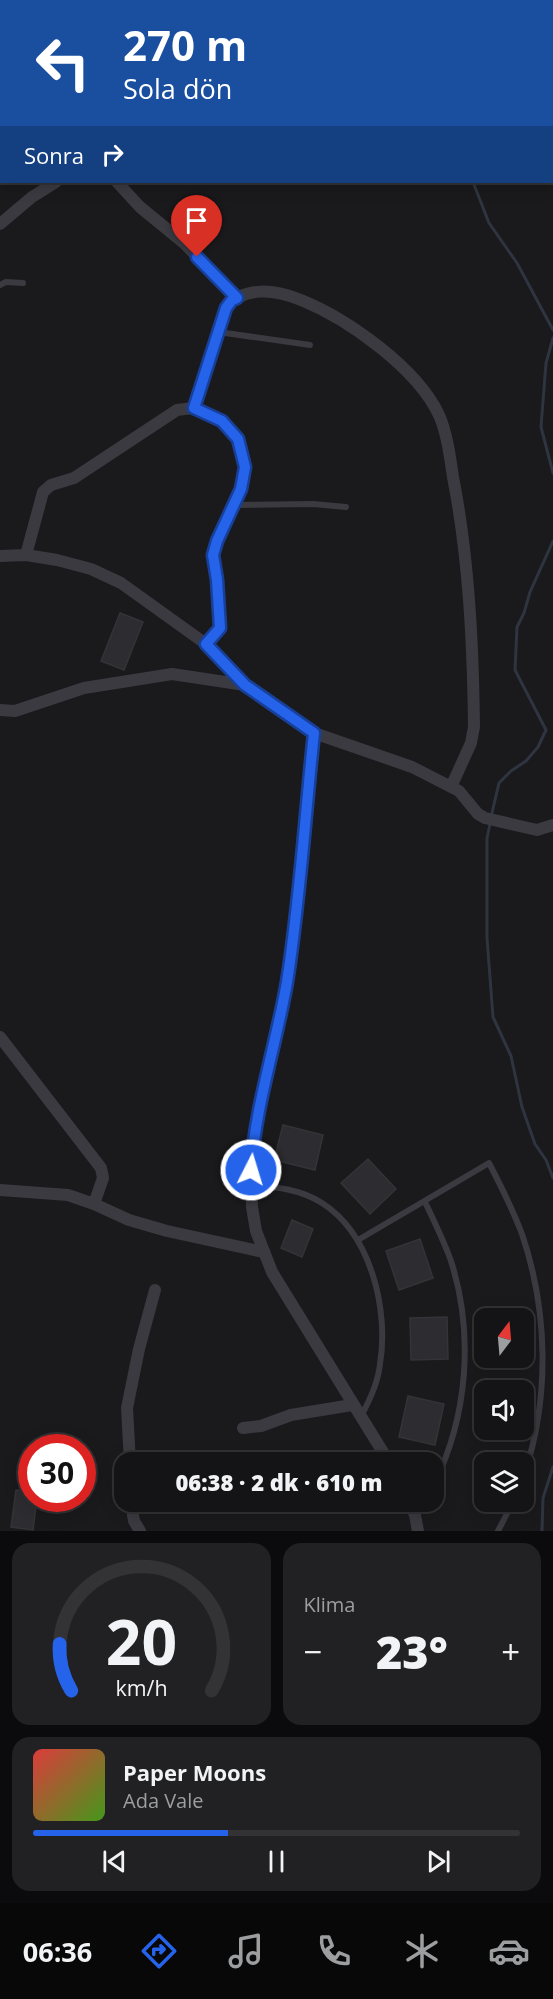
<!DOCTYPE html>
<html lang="tr">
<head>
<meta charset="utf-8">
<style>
	:root { --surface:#141315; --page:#212022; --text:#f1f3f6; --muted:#9d9ea0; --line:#333234; --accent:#2563eb }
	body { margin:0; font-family:"Open Sans",sans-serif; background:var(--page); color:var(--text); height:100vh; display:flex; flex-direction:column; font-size:22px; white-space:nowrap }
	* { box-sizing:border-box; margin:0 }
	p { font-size:20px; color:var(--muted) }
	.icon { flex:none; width:33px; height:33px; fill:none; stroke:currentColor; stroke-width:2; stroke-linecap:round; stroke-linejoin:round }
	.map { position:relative; height:1531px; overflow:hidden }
	.drawer { display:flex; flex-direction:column; gap:12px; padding:12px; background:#0b0a0c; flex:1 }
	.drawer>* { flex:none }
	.guide { position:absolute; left:0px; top:0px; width:554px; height:183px; box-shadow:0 3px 15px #0003,0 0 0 2px var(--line); background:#1a4fa0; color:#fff; overflow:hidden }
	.needle { width:39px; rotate:16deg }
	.controls { position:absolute; left:474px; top:1308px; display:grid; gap:12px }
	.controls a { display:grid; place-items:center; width:60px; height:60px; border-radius:12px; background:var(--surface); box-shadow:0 3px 15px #0003,0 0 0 2px var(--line); font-size:30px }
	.speed { position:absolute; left:18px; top:1434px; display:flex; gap:12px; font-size:30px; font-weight:700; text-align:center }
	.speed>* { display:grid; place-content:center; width:78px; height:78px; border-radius:50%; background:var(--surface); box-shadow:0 3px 15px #0003,0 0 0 2px var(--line); line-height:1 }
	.speed .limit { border:9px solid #d22; background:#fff; color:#111 }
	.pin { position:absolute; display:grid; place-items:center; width:51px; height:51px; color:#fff; margin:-62px -26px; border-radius:50% 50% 50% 0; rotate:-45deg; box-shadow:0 0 6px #0007 }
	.pin .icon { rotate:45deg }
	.me { position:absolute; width:66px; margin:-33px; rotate:5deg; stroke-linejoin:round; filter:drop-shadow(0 0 4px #0008) }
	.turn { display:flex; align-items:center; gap:21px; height:126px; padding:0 24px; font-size:27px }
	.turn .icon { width:78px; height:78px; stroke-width:2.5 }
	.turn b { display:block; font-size:42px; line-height:51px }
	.then { display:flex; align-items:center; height:57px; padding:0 24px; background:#0003; gap:12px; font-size:22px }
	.big { font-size:45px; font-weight:800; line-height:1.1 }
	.drawer .tile { flex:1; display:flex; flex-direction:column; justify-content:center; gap:9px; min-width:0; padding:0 21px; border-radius:18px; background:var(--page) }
	.drawer .dial { align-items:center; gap:0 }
	.dial svg { height:156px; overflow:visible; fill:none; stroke:var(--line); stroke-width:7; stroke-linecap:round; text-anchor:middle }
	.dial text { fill:var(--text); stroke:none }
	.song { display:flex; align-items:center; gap:18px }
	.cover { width:72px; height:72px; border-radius:9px; background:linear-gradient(135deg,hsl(0 70% 55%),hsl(100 70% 35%)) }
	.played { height:6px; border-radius:3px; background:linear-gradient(90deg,var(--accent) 40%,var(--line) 40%) }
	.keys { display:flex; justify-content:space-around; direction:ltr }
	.heat { display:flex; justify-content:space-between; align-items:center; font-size:33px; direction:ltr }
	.drawer .tiles { flex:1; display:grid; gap:12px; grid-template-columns:1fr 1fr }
	.tile:last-child { grid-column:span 2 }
	.trip { position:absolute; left:114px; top:1452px; width:330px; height:60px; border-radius:18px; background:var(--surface); box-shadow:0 3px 15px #0003,0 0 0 2px var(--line); font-weight:800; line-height:60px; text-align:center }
	.dock { display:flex; height:96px; justify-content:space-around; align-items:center; background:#080808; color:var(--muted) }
	.dock .icon { width:42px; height:42px }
	.dock .current { color:var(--accent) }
	.dock b { font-size:27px; color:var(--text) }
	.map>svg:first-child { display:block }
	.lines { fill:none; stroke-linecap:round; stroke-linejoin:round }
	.stream { stroke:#2f3540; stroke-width:3 }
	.building { fill:#2d2c30; stroke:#343438; stroke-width:1.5 }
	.path { stroke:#414148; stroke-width:2; stroke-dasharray:3 4.5; stroke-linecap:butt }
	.lane { stroke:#3b3a41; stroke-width:6 }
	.street { stroke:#3b3a41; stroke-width:12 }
	.route-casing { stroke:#184099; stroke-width:15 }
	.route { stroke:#2563eb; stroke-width:10 }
</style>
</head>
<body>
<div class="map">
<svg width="553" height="1531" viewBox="0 0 553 1531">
	<rect width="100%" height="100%" fill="#1a191c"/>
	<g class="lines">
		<path class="stream" d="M413 0 415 2
			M552 62H553
			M473 182 489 223 517 263 553 330
			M553 338 546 363 541 427 553 473
			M491 817 499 783 511 771 526 761 538 747 546 730 515 670 517 627 524 613 530 592 553 541
			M490 824 487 838V938L493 1017 511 1056 522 1107 535 1144 546 1160 553 1178
			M542 1531 543 1498 553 1467"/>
	</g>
	<path class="building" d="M120 613 143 622 124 670 101 661Z
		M283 1125 323 1135 315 1170 274 1160Z
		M368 1159 396 1189 370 1214 341 1183Z
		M292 1220 313 1229 302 1257 281 1248Z
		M420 1239 433 1278 399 1290 386 1251Z
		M447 1317 448 1359 411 1360 410 1318Z
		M408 1396 444 1404 435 1445 399 1437Z
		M16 1490 32 1492V1498H37L33 1530 11 1527Z"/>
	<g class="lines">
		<path class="path" d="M411 0 413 2
			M552 45H553"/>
		<path class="lane" d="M0 285 6 282 23 283
			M218 332 310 345
			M234 505 313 504 346 507
			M251 1185C276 1187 300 1189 322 1203 371 1234 389 1310 380 1364 378 1383 370 1400 361 1416
			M425 1202C434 1221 444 1241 451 1261 474 1333 468 1416 434 1484
			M358 1240 489 1163C501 1186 513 1210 522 1234 548 1311 550 1398 524 1475
			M415 1515 424 1502
			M498 1531 513 1502"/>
		<path class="street" d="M117 182 140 207 184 243 237 298
			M0 224 32 197 56 182
			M193 408 226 308C244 285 276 290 301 300 348 319 417 368 439 415 447 433 450 457 453 477 469 559 473 644 474 727L471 743 451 787
			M26 555 43 492 51 485 74 478 177 410 193 408 222 421 238 439 245 467 241 489 217 541 213 555 217 580 220 628 206 644
			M0 556 26 555 57 560 91 569 121 583 206 644 245 685 314 733 412 767 459 791 478 814 485 818 537 830 553 825
			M0 710 15 711 84 688 172 674 245 685
			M314 733 293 939 278 1031 255 1131 251 1170 252 1207 256 1231 272 1272 389 1462
			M0 1037 101 1168 103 1178 94 1204
			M0 1190 68 1195 94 1204 129 1220 167 1231 263 1252
			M243 1428 261 1426 291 1415 352 1405
			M130 1462 127 1408 139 1349 155 1290
			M131 1502 134 1521 140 1531
			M409 1502 415 1515 418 1531"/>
	</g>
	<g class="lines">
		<g class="route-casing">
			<path id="route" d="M197 257 237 298 232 300 226 308 194 408 222 421 238 439 245 467 241 489 217 541 213 555 217 580 220 628 206 644 245 685 314 733C305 816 300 900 287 982 276 1045 255 1107 251 1170"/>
		</g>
		<use href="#route" class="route"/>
	</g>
</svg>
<div class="controls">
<a><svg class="needle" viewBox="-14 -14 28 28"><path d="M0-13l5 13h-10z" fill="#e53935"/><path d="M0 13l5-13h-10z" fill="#9d9ea0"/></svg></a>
<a><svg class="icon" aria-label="sound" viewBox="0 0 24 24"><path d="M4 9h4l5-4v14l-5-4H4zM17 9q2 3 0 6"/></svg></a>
<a><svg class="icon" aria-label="layers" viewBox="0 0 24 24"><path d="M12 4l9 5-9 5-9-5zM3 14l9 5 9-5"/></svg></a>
</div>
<div class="speed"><div class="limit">30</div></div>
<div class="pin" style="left:197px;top:257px;background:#d93025"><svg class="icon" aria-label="arrive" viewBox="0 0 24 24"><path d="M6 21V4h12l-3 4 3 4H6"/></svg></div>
<svg class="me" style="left:251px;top:1170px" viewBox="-20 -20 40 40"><circle r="17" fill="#2563eb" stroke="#fff" stroke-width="3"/><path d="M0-11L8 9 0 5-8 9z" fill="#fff"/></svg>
<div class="trip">06:38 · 2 dk · 610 m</div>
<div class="guide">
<div class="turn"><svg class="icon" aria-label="left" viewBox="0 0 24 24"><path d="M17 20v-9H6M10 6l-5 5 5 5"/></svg><div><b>270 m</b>Sola dön</div></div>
<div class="then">Sonra<svg class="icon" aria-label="right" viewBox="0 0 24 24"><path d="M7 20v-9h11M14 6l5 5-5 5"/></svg></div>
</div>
</div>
<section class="drawer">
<div class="tiles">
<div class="tile dial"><svg viewBox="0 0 100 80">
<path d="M14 69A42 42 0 1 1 86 69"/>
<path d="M14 69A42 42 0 0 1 8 45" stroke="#2563eb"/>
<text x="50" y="56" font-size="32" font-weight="700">20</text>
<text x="50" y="72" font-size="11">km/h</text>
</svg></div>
<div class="tile"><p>Klima</p>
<div class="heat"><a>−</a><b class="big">23°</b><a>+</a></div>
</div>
<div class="tile">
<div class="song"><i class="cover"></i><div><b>Paper Moons</b><p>Ada Vale</p></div></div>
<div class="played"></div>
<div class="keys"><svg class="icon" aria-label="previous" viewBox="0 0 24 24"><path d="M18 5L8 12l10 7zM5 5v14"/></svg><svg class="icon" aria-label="pause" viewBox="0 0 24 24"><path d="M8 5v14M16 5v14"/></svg><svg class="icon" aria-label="next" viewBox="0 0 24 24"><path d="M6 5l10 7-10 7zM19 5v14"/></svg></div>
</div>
</div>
</section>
<nav class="dock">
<b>06:36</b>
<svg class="icon current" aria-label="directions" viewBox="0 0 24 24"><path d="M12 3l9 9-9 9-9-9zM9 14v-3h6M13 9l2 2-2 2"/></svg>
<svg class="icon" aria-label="music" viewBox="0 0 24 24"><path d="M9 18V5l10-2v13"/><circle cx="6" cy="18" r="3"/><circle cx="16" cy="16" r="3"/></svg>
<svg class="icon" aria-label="phone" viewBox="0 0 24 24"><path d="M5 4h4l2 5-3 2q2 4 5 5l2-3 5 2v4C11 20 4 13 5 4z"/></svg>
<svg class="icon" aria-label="climate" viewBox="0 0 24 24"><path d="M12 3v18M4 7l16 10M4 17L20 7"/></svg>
<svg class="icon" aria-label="car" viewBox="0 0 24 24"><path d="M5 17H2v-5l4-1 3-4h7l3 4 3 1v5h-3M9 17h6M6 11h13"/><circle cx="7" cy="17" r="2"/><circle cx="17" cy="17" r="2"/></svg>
</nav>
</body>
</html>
